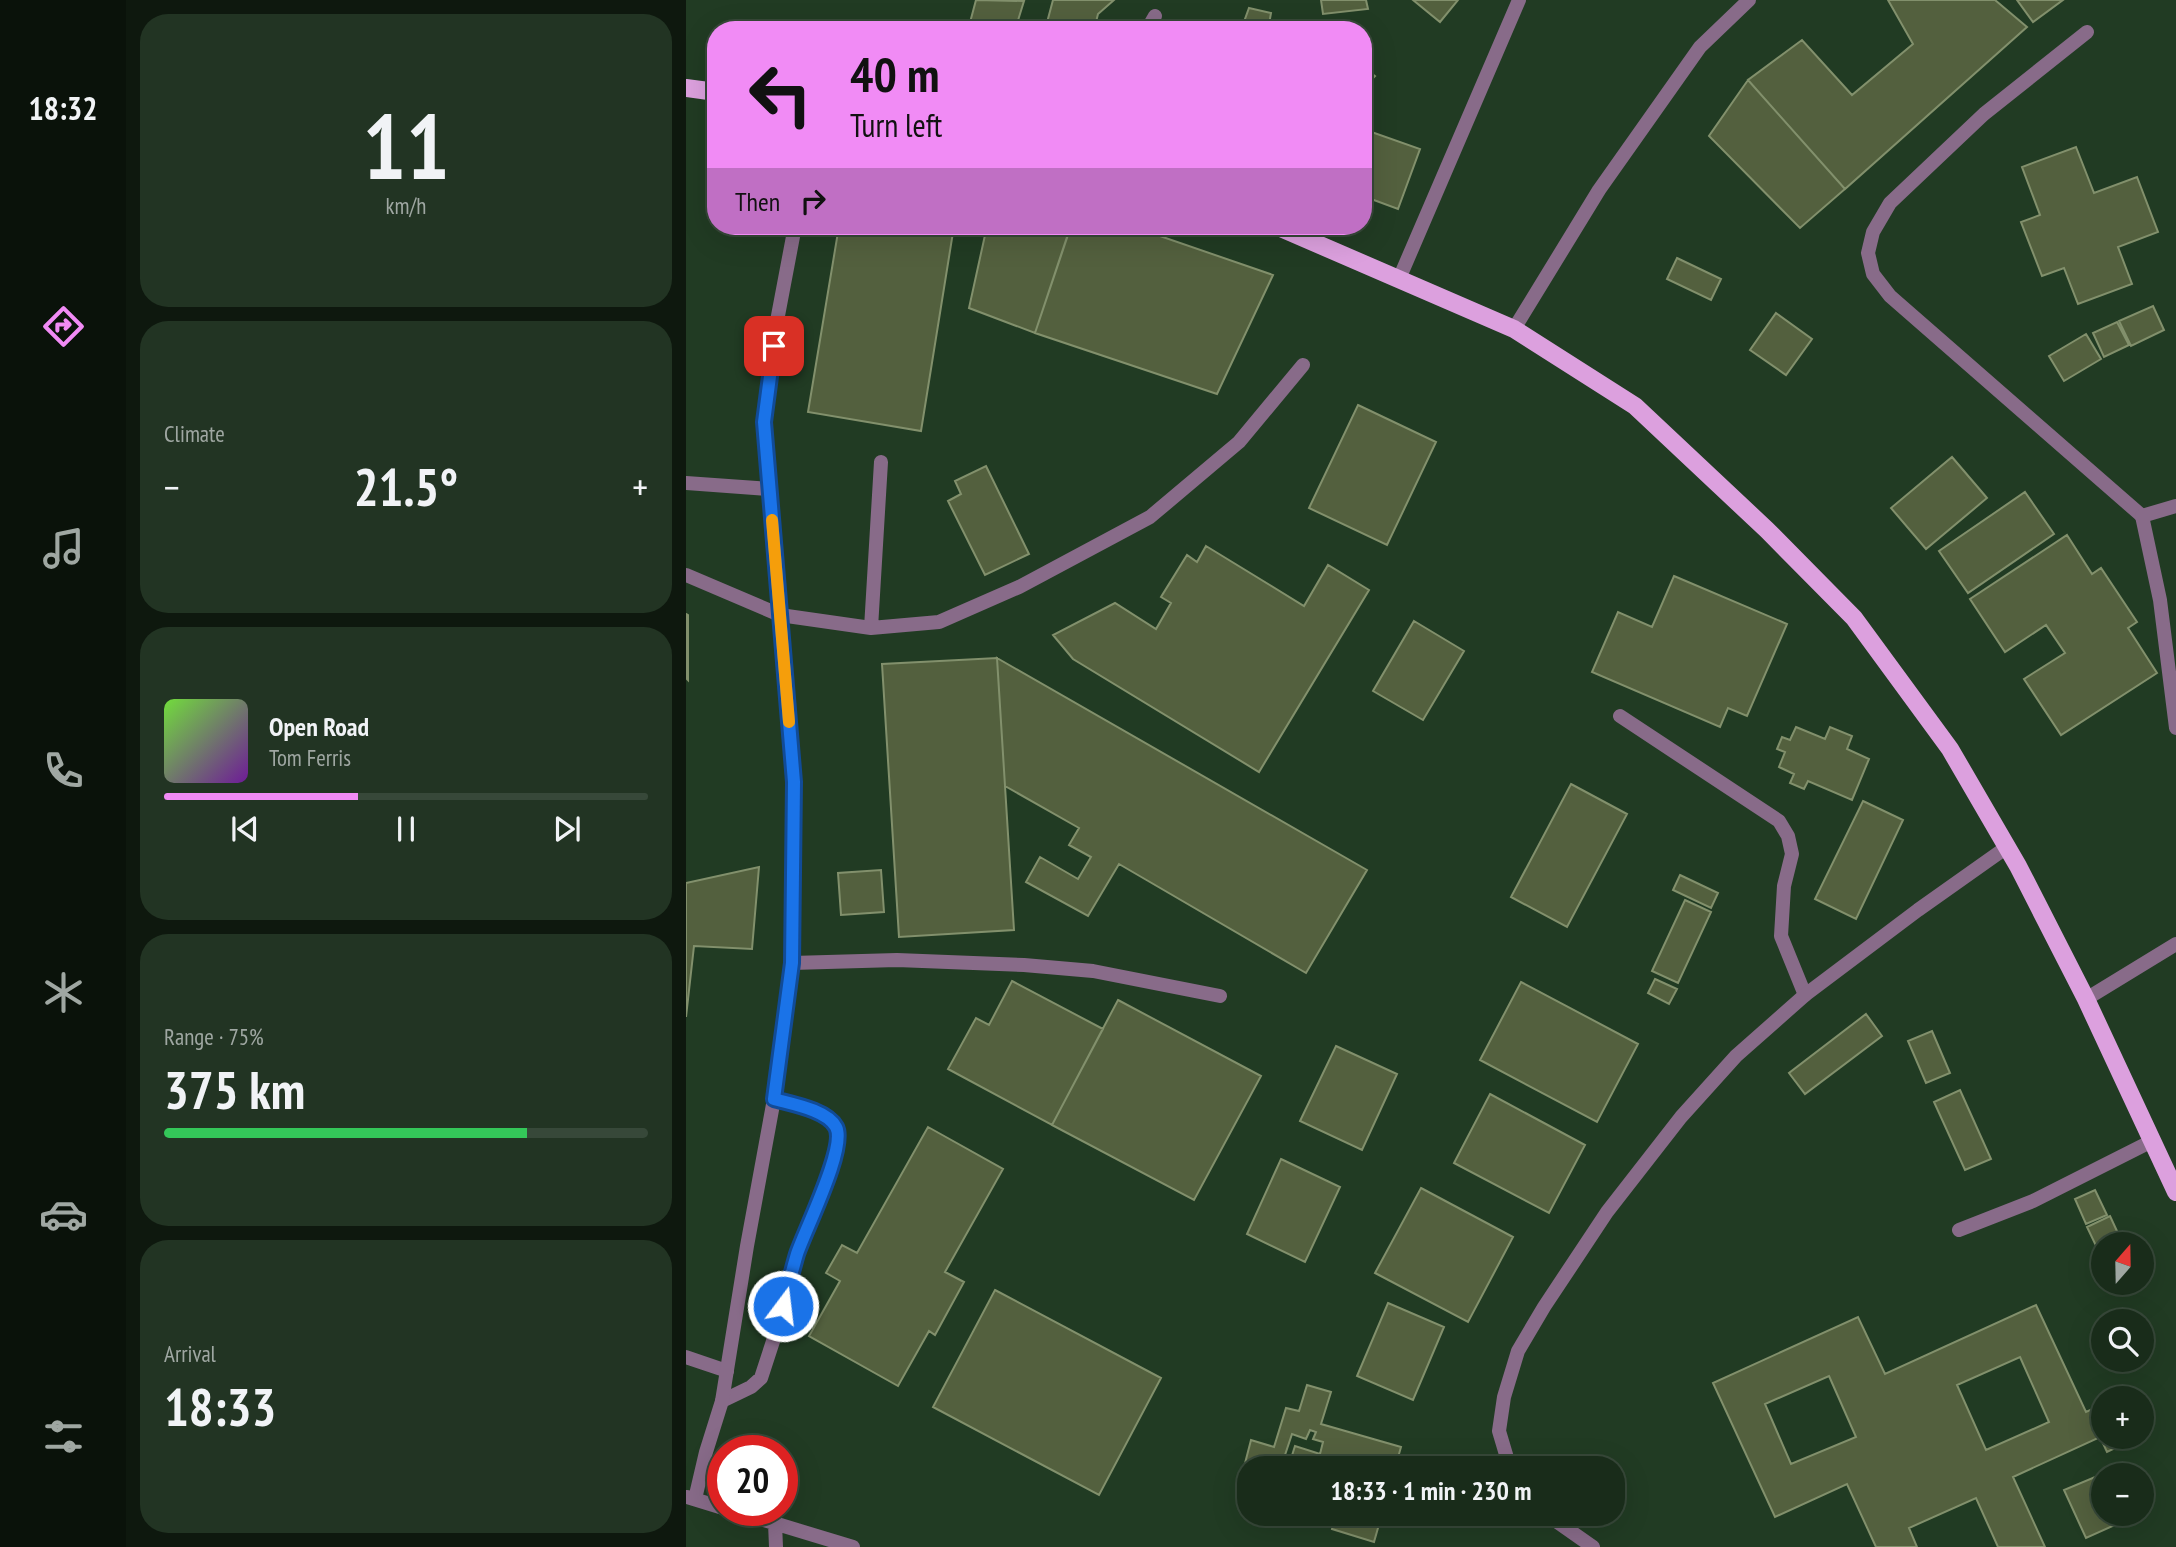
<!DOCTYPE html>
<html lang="en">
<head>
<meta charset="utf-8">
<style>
	:root { --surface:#192c1a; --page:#223423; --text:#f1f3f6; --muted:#9fa7a2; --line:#374839; --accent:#f18bf5 }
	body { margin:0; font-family:"PT Sans Narrow",sans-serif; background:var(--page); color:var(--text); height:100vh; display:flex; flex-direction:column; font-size:26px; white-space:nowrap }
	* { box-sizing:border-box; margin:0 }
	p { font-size:23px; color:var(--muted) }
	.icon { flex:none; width:38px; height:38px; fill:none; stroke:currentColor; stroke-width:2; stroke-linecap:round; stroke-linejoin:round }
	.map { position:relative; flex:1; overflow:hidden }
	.sheet { display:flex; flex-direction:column; gap:14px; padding:14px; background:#0e180e; width:560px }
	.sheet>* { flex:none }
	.top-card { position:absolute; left:21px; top:21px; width:665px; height:214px; border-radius:28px; box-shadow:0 7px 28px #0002,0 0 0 2px var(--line); background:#f18bf5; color:#111; overflow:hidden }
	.needle { width:46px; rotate:20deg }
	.tools { position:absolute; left:1405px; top:1232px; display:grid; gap:14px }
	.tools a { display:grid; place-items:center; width:63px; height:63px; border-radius:50%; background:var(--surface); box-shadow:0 7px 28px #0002,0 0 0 2px var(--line); font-size:35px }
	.speed { position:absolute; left:21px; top:1435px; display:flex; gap:14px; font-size:35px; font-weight:700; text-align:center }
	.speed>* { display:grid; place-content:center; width:91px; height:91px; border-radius:50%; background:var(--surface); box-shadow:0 7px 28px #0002,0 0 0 2px var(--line); line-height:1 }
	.speed .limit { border:10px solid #d22; background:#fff; color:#111 }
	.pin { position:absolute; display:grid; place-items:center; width:60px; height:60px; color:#fff; margin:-30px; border-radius:14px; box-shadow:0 4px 10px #0006 }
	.me { position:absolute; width:77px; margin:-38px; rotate:15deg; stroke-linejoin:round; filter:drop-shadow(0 0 5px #0008) }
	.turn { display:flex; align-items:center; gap:24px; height:147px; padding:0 28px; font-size:32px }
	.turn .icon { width:91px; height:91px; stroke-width:2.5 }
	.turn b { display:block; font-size:49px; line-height:60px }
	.then { display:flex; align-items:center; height:66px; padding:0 28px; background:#0003; gap:14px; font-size:26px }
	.big { font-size:52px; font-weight:800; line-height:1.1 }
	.sheet .card { flex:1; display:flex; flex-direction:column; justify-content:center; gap:10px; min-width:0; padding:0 24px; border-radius:28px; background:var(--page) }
	.sheet .dial { align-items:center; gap:0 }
	.dial b { font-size:91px; line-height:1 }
	.song { display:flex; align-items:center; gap:21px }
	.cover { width:84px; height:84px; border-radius:10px; background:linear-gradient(135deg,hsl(100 70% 55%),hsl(280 70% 35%)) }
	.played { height:7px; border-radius:4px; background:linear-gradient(90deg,var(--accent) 40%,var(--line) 40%) }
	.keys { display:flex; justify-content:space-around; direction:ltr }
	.heat { display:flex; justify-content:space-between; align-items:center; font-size:38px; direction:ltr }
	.charge { height:10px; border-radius:5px; background:linear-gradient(90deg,#34c759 75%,var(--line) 0) }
	.trip { position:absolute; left:551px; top:1456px; width:388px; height:70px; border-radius:28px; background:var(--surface); box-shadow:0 7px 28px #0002,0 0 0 2px var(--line); font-weight:800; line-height:70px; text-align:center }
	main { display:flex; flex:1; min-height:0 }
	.tabs { display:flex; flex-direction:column; width:126px; justify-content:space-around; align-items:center; background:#0a120a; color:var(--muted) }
	.tabs .icon { width:49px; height:49px }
	.tabs .active { color:var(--accent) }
	.tabs b { font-size:32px; color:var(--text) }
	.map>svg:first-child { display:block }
	.building { fill:#53603e; stroke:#82906c; stroke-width:2; fill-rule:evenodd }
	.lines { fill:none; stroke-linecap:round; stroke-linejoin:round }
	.service { stroke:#886b89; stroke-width:14 }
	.minor { stroke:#886b89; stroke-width:14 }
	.tertiary { stroke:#886b89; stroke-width:14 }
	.primary { stroke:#dca0de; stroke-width:18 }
	.route-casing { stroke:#114b97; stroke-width:18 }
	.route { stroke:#1a73e8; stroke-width:12 }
	.slow { stroke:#f59e0b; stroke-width:12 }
</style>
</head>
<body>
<main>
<nav class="tabs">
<b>18:32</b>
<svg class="icon active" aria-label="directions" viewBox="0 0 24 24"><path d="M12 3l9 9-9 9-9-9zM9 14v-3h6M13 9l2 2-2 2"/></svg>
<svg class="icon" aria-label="music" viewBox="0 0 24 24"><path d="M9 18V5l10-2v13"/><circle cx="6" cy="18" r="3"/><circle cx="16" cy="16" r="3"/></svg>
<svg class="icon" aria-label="phone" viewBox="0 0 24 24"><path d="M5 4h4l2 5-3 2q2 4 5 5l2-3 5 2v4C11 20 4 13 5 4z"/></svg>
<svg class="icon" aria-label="climate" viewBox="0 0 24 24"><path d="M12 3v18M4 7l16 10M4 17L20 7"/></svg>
<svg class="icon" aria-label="car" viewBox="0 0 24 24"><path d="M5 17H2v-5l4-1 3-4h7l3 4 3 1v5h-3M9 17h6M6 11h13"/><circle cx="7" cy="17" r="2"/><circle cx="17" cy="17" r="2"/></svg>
<svg class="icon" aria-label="filters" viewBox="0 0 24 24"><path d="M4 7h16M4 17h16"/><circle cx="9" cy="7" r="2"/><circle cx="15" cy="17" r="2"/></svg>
</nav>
<section class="sheet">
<div class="card dial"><b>11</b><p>km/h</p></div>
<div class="card"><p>Climate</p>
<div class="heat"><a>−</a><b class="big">21.5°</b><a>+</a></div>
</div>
<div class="card">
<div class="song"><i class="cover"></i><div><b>Open Road</b><p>Tom Ferris</p></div></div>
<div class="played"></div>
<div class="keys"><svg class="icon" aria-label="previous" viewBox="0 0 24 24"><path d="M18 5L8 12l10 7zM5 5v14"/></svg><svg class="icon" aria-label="pause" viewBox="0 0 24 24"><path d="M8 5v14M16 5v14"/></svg><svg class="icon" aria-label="next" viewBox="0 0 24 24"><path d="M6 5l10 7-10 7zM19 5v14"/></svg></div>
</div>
<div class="card"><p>Range · 75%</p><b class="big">375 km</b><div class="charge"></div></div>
<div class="card"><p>Arrival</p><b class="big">18:33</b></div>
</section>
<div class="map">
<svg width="1490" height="1547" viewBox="0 0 1490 1547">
	<rect width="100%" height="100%" fill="#213b23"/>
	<path class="building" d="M290 0 338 1 329 30H282Z
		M367 0H428L412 14 408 30H359Z
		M635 0H680L682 9 637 14Z
		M727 0H772L754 22Z
		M1202 0H1309L1341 27 1159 189 1062 80 1116 40 1166 95 1227 44Z
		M1331 0H1377L1347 22Z
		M563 8 585 13 582 30H555Z
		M677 67 689 76 677 88Z
		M1062 80 1159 189 1114 228 1023 136Z
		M677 129 734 149 712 209 677 196Z
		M1390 147 1408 193 1451 177 1472 232 1432 247 1446 284 1392 304 1378 268 1356 276 1335 222 1354 215 1336 167Z
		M153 226H268L235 431 122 412Z
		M301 226H379L384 228 349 333 283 308Z
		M385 226H445L587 275 531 394 349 333Z
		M991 258 1035 279 1025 300 981 279Z
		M1467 306 1478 330 1445 346 1433 321Z
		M1090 313 1126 339 1100 375 1064 350Z
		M1431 322 1443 345 1418 357 1407 333Z
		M1400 334 1415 359 1378 381 1363 356Z
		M672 405 750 442 701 545 623 508Z
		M1266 457 1301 498 1240 549 1205 508Z
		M300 466 343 554 299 575 262 501 275 494 269 481Z
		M1339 492 1368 534 1282 593 1253 551Z
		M1381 535 1406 574 1415 568 1451 622 1442 628 1471 673 1375 735 1338 679 1379 653 1360 625 1319 652 1284 599Z
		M520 546 618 606 642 565 683 590 573 772 387 659 367 635 429 603 470 629 485 603 475 597 501 555 511 562Z
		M988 576 1101 624 1061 716 1042 708 1034 727 906 672 932 612 966 627Z
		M0 614 2 615V680L0 678Z
		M728 621 778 651 737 720 687 691Z
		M311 658 328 930 213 937 196 664Z
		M311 658 681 870 620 973 433 864 402 916 340 882 354 857 392 879 405 857 383 845 393 828 319 786Z
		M1110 727 1139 739 1144 727 1166 736 1161 749 1183 759 1166 800 1122 781 1118 789 1104 783 1108 774 1093 767 1099 752 1091 749 1096 737 1104 740Z
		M885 784 941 814 881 927 825 897Z
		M1177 801 1217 820 1170 919 1129 899Z
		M73 867 66 949 8 946 0 1017V883Z
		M195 870 198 912 155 915 152 873Z
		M994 875 1032 893 1025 908 987 890Z
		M999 900 1025 912 992 983 966 971Z
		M969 979 991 989 983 1004 962 993Z
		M326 981 417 1029 366 1125 262 1069 290 1018 303 1025Z
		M835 982 952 1044 911 1122 794 1060Z
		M432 1000 575 1076 508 1200 366 1125Z
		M1180 1014 1196 1036 1119 1094 1103 1073Z
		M1246 1031 1264 1073 1240 1083 1222 1041Z
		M650 1046 711 1074 676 1150 614 1121Z
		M1274 1090 1305 1159 1279 1170 1248 1102Z
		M804 1094 899 1145 863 1213 768 1163Z
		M242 1127 317 1169 259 1272 278 1282 249 1335 243 1331 212 1386 123 1336 154 1281 140 1273 156 1245 171 1253Z
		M595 1159 654 1187 619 1262 561 1234Z
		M735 1188 827 1237 782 1322 689 1273Z
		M1409 1190 1421 1215 1400 1224 1389 1199Z
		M1424 1216 1436 1242 1430 1244H1418V1250L1413 1252 1401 1227Z
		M309 1290 475 1378 413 1495 247 1407Z
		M702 1303 758 1327 727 1400 671 1376Z
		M1350 1305 1400 1412 1418 1404V1437H1442L1444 1441 1421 1452 1414 1437 1327 1477 1359 1547H1312L1290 1498 1223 1528 1231 1547H1190L1161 1484 1089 1517 1027 1383 1172 1317 1199 1374ZM1334 1357 1363 1422 1300 1450 1271 1385ZM1143 1376 1170 1437 1105 1464 1079 1404Z
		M621 1385 645 1392 635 1424 715 1447 709 1468H656L636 1463 635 1468H602L609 1446 634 1454 637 1442 627 1439 630 1432 624 1430 620 1439 606 1434 595 1467 599 1468H564V1473L557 1471 565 1440 588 1447 600 1408 613 1411Z
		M1409 1477 1418 1495V1514H1426L1431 1524 1400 1538 1378 1490Z
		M586 1514H619L617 1523Z
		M650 1514H696L688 1542 646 1529Z"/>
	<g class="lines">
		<path class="service" d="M461 30 469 16
			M1401 32 1298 114 1204 203 1187 232 1182 253 1187 274 1204 296 1456 516
			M713 279 833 0
			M0 483 83 489
			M94 615 185 628 253 622 333 587 464 517 553 442 617 365
			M185 628 195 462
			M934 716 1093 821 1102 836 1106 854 1098 886 1095 936 1119 995
			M106 963 211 960 338 965 407 971 534 996
			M1273 1230 1347 1201 1466 1141
			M0 1357 41 1371
			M36 1401 65 1387 75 1378 90 1332 112 1253 136 1193 153 1140 152 1129 145 1119 123 1109 88 1099"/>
		<path class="minor" d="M1490 506 1456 516 1474 600 1490 728
			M0 575 94 615
			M1400 999 1490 944
			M824 1468 813 1431 818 1397 832 1351 858 1307 921 1212 995 1117 1050 1056 1119 995 1232 910 1321 847
			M1 1497 37 1508
			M9 1499 20 1452 36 1401 61 1246 88 1099 106 963 108 782 78 422 91 321 109 226
			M45 1510 167 1547
			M860 1514 907 1547
			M89 1523 90 1547"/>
		<path class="tertiary" d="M828 329 913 190 1014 47 1063 0"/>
		<path class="primary" d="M0 88 30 92
			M590 226 828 329 949 406 1081 530 1168 618 1264 749 1332 866 1400 999 1490 1192"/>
	</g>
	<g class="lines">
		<g class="route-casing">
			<path id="route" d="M88 346 78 422 108 782 106 963 88 1099C106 1104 141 1110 150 1127 161 1147 119 1230 111 1254 106 1271 102 1288 97 1306"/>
		</g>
		<use href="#route" class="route"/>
		<path class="slow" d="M86 520 103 722"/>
	</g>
</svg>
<div class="tools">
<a><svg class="needle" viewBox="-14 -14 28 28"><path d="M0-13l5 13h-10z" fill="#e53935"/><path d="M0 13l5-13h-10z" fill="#9fa7a2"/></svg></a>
<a><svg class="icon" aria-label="search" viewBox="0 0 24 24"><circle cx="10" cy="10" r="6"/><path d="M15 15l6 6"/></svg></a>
<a>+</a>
<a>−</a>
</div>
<div class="speed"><div class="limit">20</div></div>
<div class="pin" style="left:88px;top:346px;background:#d93025"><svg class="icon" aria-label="arrive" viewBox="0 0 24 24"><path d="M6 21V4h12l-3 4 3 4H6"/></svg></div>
<svg class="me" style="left:97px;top:1306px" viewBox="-20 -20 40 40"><circle r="17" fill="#1a73e8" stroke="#fff" stroke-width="3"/><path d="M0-11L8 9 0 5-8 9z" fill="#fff"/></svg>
<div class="trip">18:33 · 1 min · 230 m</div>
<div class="top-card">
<div class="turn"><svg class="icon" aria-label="left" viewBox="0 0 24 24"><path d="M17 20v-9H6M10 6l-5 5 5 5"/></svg><div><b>40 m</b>Turn left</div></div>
<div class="then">Then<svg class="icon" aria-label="right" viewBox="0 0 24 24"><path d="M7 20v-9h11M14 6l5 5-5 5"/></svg></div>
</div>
</div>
</main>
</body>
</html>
